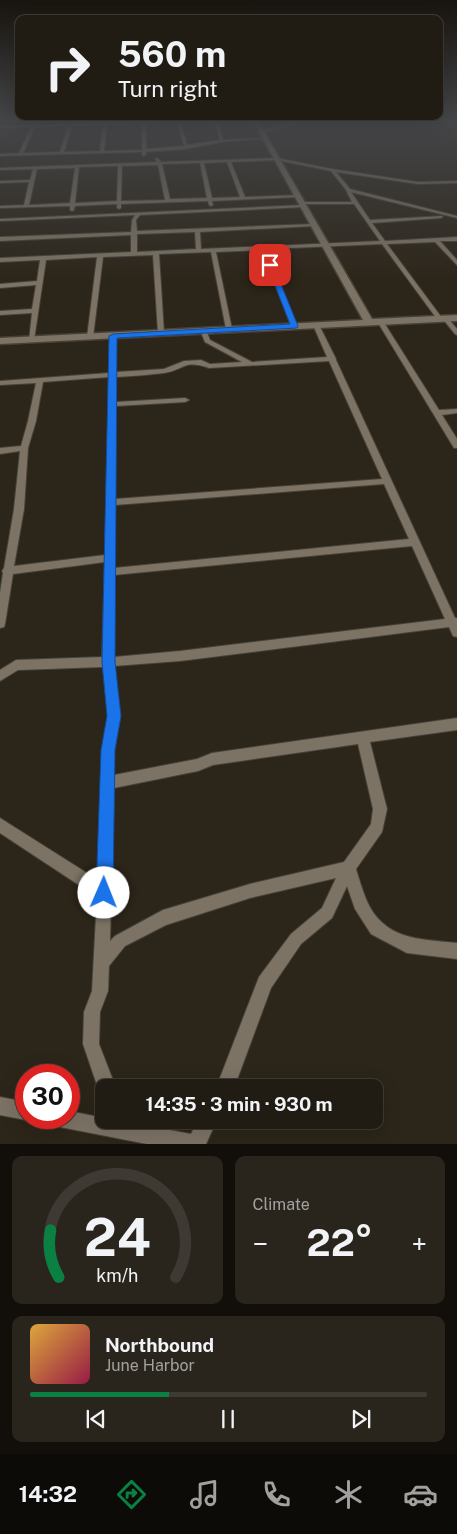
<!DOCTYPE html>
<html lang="en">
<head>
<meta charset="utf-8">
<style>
	:root { --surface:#211c13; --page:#29251c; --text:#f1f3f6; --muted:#a2a1a0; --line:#3e3a33; --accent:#0b8043 }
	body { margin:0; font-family:"Public Sans",sans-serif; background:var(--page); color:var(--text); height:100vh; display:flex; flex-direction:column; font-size:19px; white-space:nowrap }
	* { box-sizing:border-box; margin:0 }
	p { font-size:16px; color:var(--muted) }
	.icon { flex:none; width:28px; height:28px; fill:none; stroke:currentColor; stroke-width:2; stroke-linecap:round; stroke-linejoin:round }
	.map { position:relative; height:1144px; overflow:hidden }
	.sheet { display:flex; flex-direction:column; gap:12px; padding:12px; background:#120f0a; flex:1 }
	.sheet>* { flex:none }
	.guide { position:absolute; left:15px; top:15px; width:428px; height:105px; border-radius:10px; box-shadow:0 5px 20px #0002,0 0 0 1px var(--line); background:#211c13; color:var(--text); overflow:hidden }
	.speed { position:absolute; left:15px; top:1064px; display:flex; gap:10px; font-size:25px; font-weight:700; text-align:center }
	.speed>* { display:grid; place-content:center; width:65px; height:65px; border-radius:50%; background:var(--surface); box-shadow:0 5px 20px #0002,0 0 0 1px var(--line); line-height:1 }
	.speed .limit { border:8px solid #d22; background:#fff; color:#111 }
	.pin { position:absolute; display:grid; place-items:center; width:42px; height:42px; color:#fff; margin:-21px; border-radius:10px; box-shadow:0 2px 8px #0006 }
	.me { position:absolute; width:55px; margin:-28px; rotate:1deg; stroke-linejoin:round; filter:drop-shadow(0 0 4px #0008) }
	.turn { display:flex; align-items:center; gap:18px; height:105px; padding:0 20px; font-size:22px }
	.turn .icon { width:65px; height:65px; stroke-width:2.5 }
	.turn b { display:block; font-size:35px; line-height:42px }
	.big { font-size:38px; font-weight:700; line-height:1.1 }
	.sheet .widget { flex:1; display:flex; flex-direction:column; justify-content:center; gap:8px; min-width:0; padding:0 18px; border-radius:10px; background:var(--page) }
	.sheet .dial { align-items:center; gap:0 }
	.dial svg { height:130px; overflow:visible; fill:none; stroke:var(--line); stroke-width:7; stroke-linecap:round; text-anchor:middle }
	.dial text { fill:var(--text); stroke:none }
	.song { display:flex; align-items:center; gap:15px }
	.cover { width:60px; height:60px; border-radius:8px; background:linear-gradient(135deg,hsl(40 70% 55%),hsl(340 70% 35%)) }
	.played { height:5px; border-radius:2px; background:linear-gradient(90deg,var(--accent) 35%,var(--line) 35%) }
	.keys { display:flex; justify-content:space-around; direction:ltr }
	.heat { display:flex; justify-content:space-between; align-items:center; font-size:28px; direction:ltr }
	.sheet .tiles { flex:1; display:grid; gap:12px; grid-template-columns:1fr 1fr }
	.widget:last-child { grid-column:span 2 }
	.trip { position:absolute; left:95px; top:1079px; width:288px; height:50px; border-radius:10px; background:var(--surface); box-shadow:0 5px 20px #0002,0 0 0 1px var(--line); font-weight:700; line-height:50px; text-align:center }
	.dock { display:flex; height:80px; justify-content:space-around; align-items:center; background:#0d0b08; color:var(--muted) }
	.dock .icon { width:35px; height:35px }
	.dock .on { color:var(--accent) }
	.dock b { font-size:22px; color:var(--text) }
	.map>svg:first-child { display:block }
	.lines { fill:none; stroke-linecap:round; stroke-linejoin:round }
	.street-casing { stroke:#474238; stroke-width:2 }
	.secondary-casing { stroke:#474238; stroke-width:3 }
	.street { fill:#7c7365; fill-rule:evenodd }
	.secondary { fill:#7c7365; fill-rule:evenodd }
	.route { fill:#1a73e8; stroke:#114b97 }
</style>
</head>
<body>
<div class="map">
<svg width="457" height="1144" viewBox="0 0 457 1144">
	<rect width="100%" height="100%" fill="#2c2519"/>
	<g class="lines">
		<g class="street-casing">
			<path id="street" d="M36 121 39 122 37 125 189 121 181 122 187 145 220 140 214 121H218L223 140 267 138 222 142 186 149 146 152V155L144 156 142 155V152L0 156V154L19 153 31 127 0 128V126L33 125ZM177 122 184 146 146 149V123ZM142 123V150L104 151 107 125ZM103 125 100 151 64 152 72 126ZM68 126 60 152 23 153 35 127Z
				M295 121H302L262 133 259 132Z
				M157 158 161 162 277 158 332 169 418 182 457 181V183L418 184 336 172 350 189 457 216V218L351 192 370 220 443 216 441 218 372 223 385 241 457 237V241H440L457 260V265L435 242 387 244 442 318 447 317 457 329V335L455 334 442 318 437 319 382 244 267 249 297 326 294 328 291 326 262 250 216 252 232 329 229 331 226 329 211 252 159 254 164 333 161 335 158 333 153 255 103 257 93 337 90 339 87 337 97 257 46 260 34 340 29 341 32 313 0 315V311L32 309 36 285 0 288V284L37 281 40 260 0 262V258L131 252V235L0 241V237L131 232 132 220 135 215 0 221V219L303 205 305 207 140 215 136 220 137 231 314 224 316 225 314 226 200 232 201 249 380 241 354 204H300L302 202H352L346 190 331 171 277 160 231 162 245 197 298 195 300 197 212 201 213 205 211 206 209 205 208 201 121 204V208L119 209 117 208V204L75 206 74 210 72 211 70 210V206L0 208V206L24 205 29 182 0 183V181L30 180 33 169 0 170V168L157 162 155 159ZM227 162 240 197 212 198 204 163ZM200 163 207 198 170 199 162 164ZM158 165 165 200 121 201 122 166ZM118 166 117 201 75 203 79 167ZM75 168 70 203 29 205 37 169ZM195 232 196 249 137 252V234Z
				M378 320 383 321 439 410 457 409V413L442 415 457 439V448H454L377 321Z
				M316 323 319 325 336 359V360L455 618H457V637L453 636 449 627 180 661 114 666 120 716 114 750V775L197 759 212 753 457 718V730L370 742 387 809 382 832 356 869C359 879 362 889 366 899 383 940 419 939 457 943V959L407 953 371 934 355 909 347 886 332 918 301 944 271 988 234 1088H216L259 977 291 934 322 908 336 878 250 898 166 925 125 946 109 966 108 991 100 1012 99 1044 116 1088H104V1095L101 1094 98 1088 83 1044 84 1012 92 991 97 897 0 833V818L98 880 102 750 108 716 103 667 18 670 0 681V670L16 660 102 657 105 562 13 574 5 624 4 627 0 628V593L3 573 2 571 4 568 14 509 20 451 0 454V448L21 446 28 421 36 383 0 385V381L109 373 110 336 113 334 116 336V372L164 369 184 361 201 360 210 364 242 362 205 342 200 330 203 328 206 330 210 340 252 362 327 357 313 325ZM329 361 382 479 115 499 116 406 185 402 189 400 185 398 116 402V377C132 376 148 375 164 373 185 370 183 359 209 368ZM109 377 105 555 14 566 24 509 28 448 36 421 43 382ZM384 484 409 539 114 568 115 505ZM412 546 445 619 180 651 114 657V575ZM358 744 373 809 371 824 344 862 250 884 163 910 115 936 110 941 114 788 198 771 213 765Z
				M0 1097 26 1102V1118H32L26 1120 0 1115Z
				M69 1111 104 1118V1120H116L191 1134 198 1120H217L206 1144H147L60 1127 54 1124 51 1118H69Z"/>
		</g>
		<g class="secondary-casing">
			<path id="secondary" d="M253 121H258L372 319 457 315V321L0 344V338L363 320Z"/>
		</g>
		<use href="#street" class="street"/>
		<use href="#secondary" class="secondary"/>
	</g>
	<linearGradient id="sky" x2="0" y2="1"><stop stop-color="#18140e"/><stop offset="0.43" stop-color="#454649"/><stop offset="1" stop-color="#454649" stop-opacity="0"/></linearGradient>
	<rect width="457" height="281" fill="url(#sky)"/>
	<path class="route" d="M270 263 273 265 298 326 297 328 117 338 115 662 121 716 115 750 113 893 110 899 104 901 98 899 96 893 101 750 107 716 102 662 109 336 113 334 290 324 267 265Z"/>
</svg>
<div class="speed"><div class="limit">30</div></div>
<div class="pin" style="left:270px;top:265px;background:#d93025"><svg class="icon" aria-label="arrive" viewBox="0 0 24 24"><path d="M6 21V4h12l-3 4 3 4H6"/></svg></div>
<svg class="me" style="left:104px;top:893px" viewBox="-20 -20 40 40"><circle r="19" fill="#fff"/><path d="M0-13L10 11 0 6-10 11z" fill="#1a73e8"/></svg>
<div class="trip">14:35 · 3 min · 930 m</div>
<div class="guide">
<div class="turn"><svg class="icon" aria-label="right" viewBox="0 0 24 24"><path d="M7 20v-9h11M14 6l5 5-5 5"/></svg><div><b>560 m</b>Turn right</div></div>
</div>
</div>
<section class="sheet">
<div class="tiles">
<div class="widget dial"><svg viewBox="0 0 100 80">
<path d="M14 69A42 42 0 1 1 86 69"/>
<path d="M14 69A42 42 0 0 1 9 40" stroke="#0b8043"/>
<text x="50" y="56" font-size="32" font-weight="700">24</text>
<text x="50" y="72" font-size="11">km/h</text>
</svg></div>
<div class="widget"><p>Climate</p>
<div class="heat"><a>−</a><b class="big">22°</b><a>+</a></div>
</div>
<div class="widget">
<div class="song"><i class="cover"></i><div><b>Northbound</b><p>June Harbor</p></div></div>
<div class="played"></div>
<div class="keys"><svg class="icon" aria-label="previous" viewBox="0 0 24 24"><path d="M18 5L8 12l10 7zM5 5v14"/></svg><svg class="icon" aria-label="pause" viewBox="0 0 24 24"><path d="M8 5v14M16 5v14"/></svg><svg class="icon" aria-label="next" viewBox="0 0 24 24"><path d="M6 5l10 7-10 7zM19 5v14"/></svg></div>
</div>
</div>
</section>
<nav class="dock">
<b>14:32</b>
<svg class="icon on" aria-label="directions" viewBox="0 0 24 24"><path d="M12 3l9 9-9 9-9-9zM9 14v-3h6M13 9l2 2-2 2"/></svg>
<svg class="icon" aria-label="music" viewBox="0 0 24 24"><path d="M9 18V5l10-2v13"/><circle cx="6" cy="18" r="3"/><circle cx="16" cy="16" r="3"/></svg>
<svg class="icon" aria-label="phone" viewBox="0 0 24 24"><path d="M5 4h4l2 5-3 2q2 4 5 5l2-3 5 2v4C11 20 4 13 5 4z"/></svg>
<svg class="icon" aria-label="climate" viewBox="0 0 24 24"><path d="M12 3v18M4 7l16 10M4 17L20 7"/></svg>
<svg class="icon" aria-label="car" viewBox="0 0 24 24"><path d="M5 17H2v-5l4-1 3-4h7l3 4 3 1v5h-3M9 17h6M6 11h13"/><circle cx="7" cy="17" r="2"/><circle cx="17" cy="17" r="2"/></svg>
</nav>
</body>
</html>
